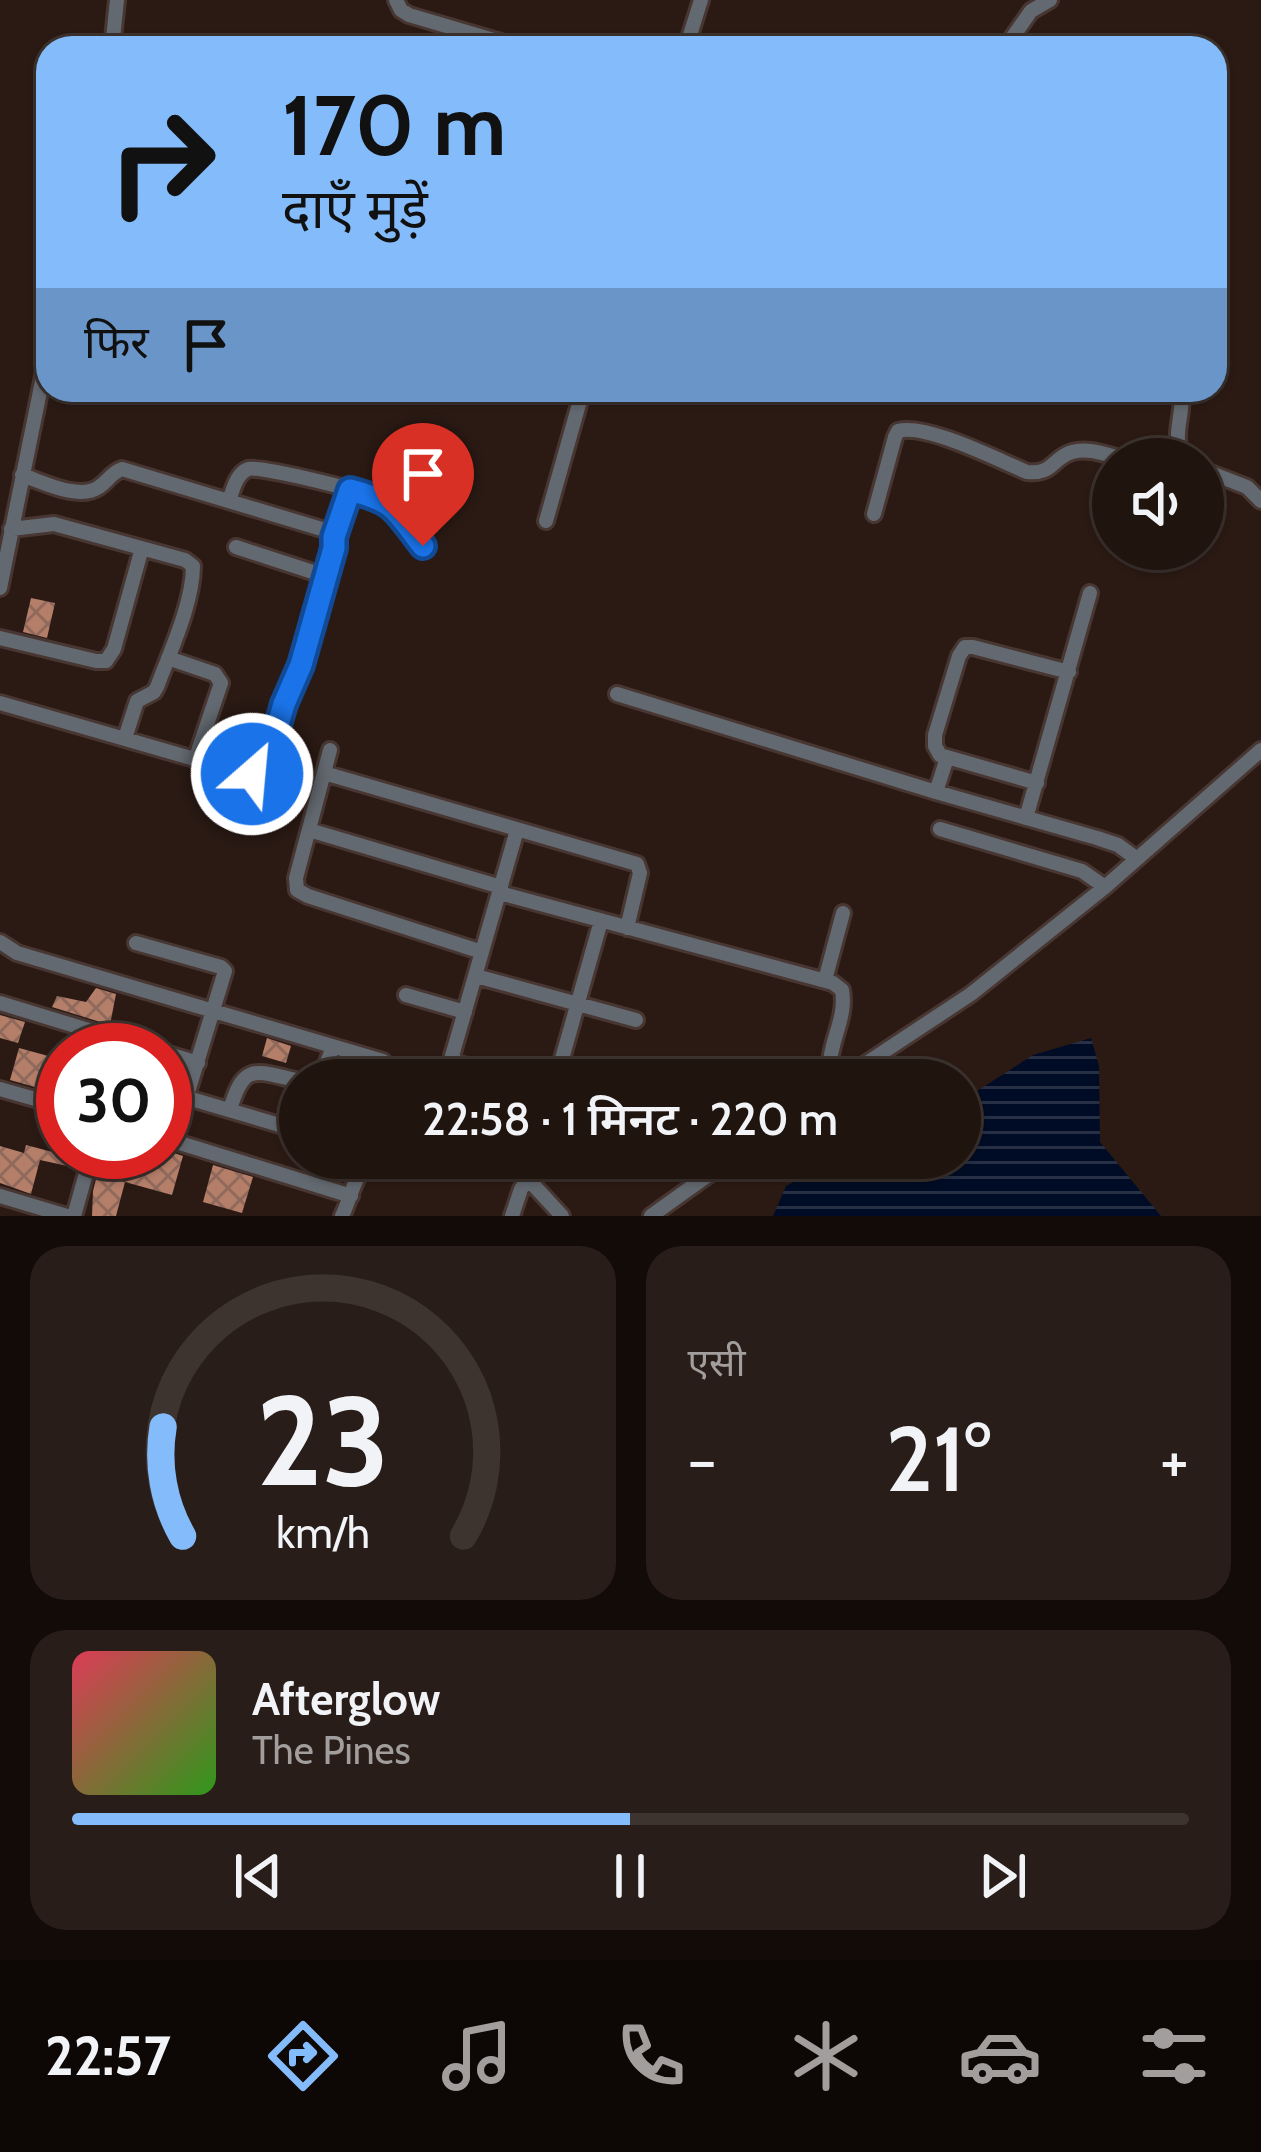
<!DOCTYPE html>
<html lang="hi">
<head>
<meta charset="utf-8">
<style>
	:root { --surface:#20140f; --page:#281d18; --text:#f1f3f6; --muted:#a29e9e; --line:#3d332f; --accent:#84bbfb }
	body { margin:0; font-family:Cabin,"Noto Sans Devanagari",sans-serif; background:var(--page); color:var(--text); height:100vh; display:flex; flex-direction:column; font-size:45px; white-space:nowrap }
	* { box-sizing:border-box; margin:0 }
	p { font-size:39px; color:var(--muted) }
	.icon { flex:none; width:66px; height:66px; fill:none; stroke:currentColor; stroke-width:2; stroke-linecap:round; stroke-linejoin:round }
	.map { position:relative; height:1216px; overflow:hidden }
	.drawer { display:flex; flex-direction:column; gap:30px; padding:30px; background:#120b08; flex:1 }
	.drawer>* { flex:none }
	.hud { position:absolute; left:36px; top:36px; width:1191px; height:366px; border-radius:36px; box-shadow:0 3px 9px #0004,0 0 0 3px var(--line); background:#84bbfb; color:#111; overflow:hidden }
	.controls { position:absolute; left:1092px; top:438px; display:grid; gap:24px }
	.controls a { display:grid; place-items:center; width:132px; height:132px; border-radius:50%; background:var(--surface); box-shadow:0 3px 9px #0004,0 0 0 3px var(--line); font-size:60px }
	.speed { position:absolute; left:36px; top:1023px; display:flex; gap:24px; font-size:60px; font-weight:700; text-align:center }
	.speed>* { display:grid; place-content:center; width:156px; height:156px; border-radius:50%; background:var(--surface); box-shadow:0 3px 9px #0004,0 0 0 3px var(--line); line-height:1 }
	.speed .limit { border:18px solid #d22; background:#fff; color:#111 }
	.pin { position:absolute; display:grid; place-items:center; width:102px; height:102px; color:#fff; margin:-123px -51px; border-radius:50% 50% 50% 0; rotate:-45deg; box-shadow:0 0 12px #0007 }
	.pin .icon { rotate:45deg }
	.me { position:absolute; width:132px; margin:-66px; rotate:27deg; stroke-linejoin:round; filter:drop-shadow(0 0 9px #0008) }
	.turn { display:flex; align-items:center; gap:42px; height:252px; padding:0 48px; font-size:54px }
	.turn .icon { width:156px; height:156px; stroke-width:2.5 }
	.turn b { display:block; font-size:84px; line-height:102px }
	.then { display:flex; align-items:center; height:114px; padding:0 48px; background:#0003; gap:24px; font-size:45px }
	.big { font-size:90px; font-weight:600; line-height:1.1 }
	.drawer .card { flex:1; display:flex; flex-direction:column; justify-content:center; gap:18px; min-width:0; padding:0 42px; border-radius:36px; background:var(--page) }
	.drawer .dial { align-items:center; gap:0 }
	.dial svg { height:312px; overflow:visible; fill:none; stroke:var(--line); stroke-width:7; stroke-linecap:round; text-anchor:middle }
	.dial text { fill:var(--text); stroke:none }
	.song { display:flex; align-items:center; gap:36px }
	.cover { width:144px; height:144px; border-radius:18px; background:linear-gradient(135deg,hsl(350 70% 55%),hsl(110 70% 35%)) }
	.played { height:12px; border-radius:6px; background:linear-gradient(90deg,var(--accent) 50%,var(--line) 50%) }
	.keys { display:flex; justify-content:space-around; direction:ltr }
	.heat { display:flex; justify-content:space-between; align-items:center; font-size:66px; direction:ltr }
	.drawer .tiles { flex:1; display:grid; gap:30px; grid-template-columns:1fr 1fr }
	.card:last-child { grid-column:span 2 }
	.trip { position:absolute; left:279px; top:1059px; width:702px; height:120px; border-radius:60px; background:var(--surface); box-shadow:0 3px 9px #0004,0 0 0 3px var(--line); font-weight:600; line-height:120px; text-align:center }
	.dock { display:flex; height:192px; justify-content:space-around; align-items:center; background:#0d0806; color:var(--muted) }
	.dock .icon { width:84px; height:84px }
	.dock .selected { color:var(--accent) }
	.dock b { font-size:54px; color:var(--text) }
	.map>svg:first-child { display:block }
	.water { fill:url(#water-rules) }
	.building { fill:url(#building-cross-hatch) }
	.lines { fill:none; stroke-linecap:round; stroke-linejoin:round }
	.minor-casing { stroke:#473631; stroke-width:20 }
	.minor { stroke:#636970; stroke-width:14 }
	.route-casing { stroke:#114b97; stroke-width:30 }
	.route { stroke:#1a73e8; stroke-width:21 }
</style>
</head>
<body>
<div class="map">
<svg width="1261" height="1216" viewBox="0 0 1261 1216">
	<defs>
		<pattern id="water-rules" width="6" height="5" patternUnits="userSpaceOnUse" patternTransform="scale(3)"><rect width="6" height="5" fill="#000c25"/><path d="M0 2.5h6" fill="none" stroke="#262f44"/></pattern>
		<pattern id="building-cross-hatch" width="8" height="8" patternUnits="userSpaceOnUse" patternTransform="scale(3)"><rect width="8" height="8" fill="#b57e69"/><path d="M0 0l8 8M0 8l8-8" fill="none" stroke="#8f6a5c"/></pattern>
	</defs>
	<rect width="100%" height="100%" fill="#2b1a14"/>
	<path class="water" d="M1091 1038 1099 1066 1100 1142 1161 1216H773L786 1186 838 1158H960V1102L1033 1055Z"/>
	<path class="building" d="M31 598 55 603 47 638 23 632Z
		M96 988 116 994 110 1025 52 1007 57 996 86 1002Z
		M0 1015 25 1022 18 1043 0 1038Z
		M267 1038 291 1046 286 1063 262 1056Z
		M19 1048 63 1060V1095L10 1080Z
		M698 1057 726 1067 722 1080H703L692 1076Z
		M26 1145 60 1154 76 1152 72 1167 40 1160 31 1194 0 1183V1146L24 1153Z
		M165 1150 183 1156 172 1195 125 1182 134 1152Z
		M213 1165 253 1177 242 1213 203 1202Z
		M97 1175 125 1182 116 1216H92L93 1191Z"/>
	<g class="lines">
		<g class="minor-casing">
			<path id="minor" d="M396 0 401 10 409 15 521 48
				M112 48 117 0
				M686 48 701 0
				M1005 48 1031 11 1050 0
				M1181 390C1185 415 1170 436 1184 459
				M1145 459 1177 446
				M1203 470 1247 487 1261 501
				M229 501C233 490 236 474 248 469 259 465 375 494 386 501 401 511 412 532 423 546
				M874 514 895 437 898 431C926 423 998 460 1027 472 1053 475 1052 458 1072 452 1089 447 1107 455 1123 459
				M546 521 583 390
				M11 529 54 524 185 560 193 566C193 603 170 652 157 687L154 692 137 701 125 738
				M334 537 349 491
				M236 547 325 576
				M0 588 48 352
				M0 638 96 661H106L114 649 142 548
				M168 658 215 674 221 683 195 760
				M617 694 936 792 1097 838 1118 845 1137 859
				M0 703 243 773H256L265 765 269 755 284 704 301 665 335 541 330 532 325 530 122 469C111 473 109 480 99 487 79 501 43 482 22 475
				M330 750 296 878 297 890 308 896 482 952
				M324 773 637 864 640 873 627 928
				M1037 783 940 755 935 746V735L959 656 965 647H973L1069 672
				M936 792 947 758
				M1026 818 1090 593
				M940 829 1082 871 1105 887
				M309 830 501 887
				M500 893 833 983 842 990C848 1022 823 1049 832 1080
				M0 942 17 953 383 1061
				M136 943 221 967 225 971 173 1141
				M476 976 636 1020
				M825 980 843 913
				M406 995 465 1012
				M0 1003 154 1050
				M165 1053 198 1063
				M320 1080 333 1047
				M443 1080 452 1059
				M510 1080 457 1063 452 1056 517 830
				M556 1080 601 921
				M841 1080 971 994 1105 887 1261 750
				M0 1089 63 1107
				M188 1098 300 1131
				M230 1110C244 1060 257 1072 300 1081
				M167 1139 351 1196
				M531 1158 528 1179 562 1216
				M0 1196 67 1216
				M74 1216 92 1152
				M342 1216C352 1196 355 1167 377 1158
				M512 1216 521 1189 528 1179
				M651 1216 732 1158"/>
		</g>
		<use href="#minor" class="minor"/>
	</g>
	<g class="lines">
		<g class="route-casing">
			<path id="route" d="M252 774 261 770 269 755 284 704 301 665 334 548V537L350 490C396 502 394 509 423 546"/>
		</g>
		<use href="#route" class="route"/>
	</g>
</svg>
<div class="controls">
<a><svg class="icon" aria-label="sound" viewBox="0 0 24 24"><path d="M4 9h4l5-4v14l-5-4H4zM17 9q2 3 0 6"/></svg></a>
</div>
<div class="speed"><div class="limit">30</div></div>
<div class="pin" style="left:423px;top:546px;background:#d93025"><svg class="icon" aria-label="arrive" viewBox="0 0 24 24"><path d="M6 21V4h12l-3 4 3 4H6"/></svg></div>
<svg class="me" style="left:252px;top:774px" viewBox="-20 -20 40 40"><circle r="17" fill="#1a73e8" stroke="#fff" stroke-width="3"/><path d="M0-11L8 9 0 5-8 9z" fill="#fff"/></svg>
<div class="trip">22:58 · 1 मिनट · 220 m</div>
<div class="hud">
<div class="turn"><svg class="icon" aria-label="right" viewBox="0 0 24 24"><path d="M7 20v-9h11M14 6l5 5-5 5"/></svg><div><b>170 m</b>दाएँ मुड़ें</div></div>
<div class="then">फिर<svg class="icon" aria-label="arrive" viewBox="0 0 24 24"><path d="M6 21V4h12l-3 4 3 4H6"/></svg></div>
</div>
</div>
<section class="drawer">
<div class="tiles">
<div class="card dial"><svg viewBox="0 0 100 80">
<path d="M14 69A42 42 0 1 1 86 69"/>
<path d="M14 69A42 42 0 0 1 9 41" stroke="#84bbfb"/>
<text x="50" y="56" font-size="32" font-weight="700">23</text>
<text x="50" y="72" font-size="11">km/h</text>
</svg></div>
<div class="card"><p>एसी</p>
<div class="heat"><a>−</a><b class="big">21°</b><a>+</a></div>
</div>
<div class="card">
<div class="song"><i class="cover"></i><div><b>Afterglow</b><p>The Pines</p></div></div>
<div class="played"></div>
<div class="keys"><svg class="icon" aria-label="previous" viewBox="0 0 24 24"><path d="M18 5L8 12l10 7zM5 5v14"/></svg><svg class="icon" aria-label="pause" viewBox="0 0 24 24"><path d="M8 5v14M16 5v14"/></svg><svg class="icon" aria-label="next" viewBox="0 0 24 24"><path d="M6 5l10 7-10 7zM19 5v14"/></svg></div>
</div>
</div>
</section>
<nav class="dock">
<b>22:57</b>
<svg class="icon selected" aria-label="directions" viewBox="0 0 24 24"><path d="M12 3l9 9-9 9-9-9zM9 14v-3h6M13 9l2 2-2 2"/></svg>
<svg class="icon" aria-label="music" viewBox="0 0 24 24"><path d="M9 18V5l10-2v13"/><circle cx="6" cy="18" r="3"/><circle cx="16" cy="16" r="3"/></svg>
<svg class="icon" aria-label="phone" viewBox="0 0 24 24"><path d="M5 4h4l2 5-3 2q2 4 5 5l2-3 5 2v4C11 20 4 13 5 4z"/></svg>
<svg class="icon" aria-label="climate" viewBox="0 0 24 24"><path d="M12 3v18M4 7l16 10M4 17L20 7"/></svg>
<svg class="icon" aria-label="car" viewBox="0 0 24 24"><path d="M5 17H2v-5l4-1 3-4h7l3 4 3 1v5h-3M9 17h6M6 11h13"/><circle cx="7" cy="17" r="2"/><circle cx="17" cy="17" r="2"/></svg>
<svg class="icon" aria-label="filters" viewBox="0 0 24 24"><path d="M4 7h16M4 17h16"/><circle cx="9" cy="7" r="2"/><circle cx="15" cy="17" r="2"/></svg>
</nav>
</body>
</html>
